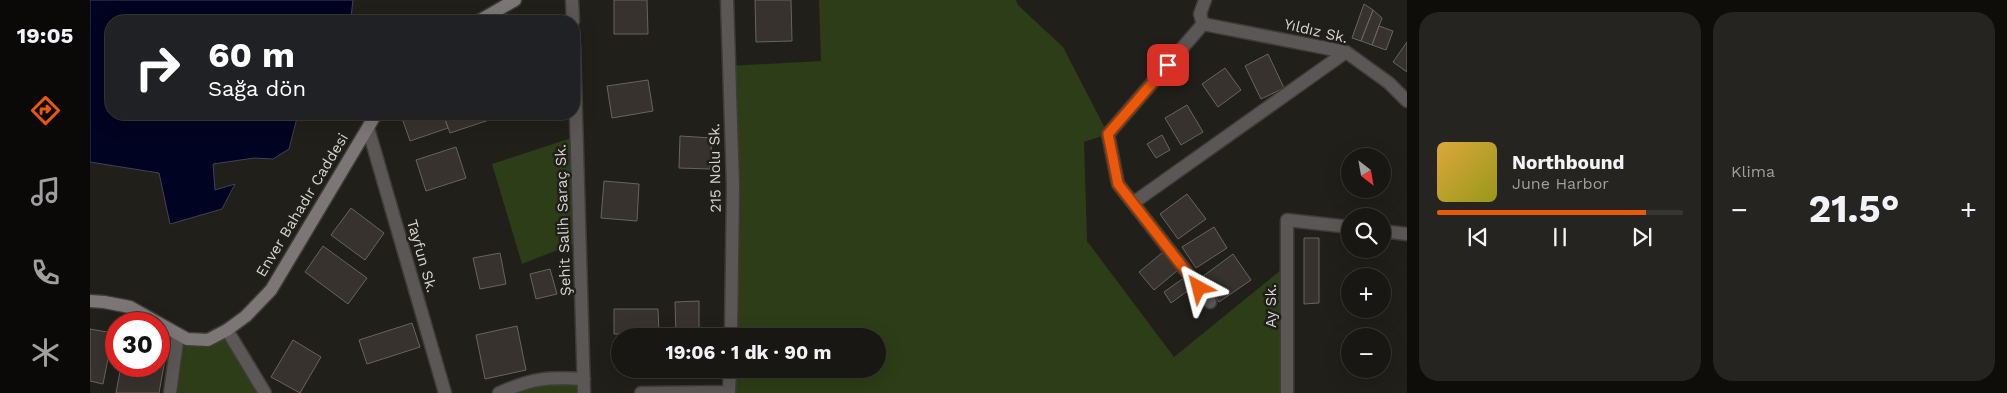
<!DOCTYPE html>
<html lang="tr">
<head>
<meta charset="utf-8">
<style>
	:root { --surface:#191713; --page:#262421; --text:#f1f3f6; --muted:#9f9fa0; --line:#373633; --accent:#ea580c }
	body { margin:0; font-family:"Work Sans",sans-serif; background:var(--page); color:var(--text); height:100vh; display:flex; flex-direction:column; font-size:19px; white-space:nowrap }
	* { box-sizing:border-box; margin:0 }
	p { font-size:16px; color:var(--muted) }
	.icon { flex:none; width:28px; height:28px; fill:none; stroke:currentColor; stroke-width:2; stroke-linecap:round; stroke-linejoin:round }
	.map { position:relative; flex:1; overflow:hidden }
	.drawer { display:flex; flex-direction:column; gap:12px; padding:12px; background:#0e0d0a; width:600px }
	.drawer>* { flex:none }
	.guide { position:absolute; left:15px; top:15px; width:475px; height:105px; border-radius:20px; box-shadow:0 5px 20px #0002,0 0 0 1px var(--line); background:#202124; color:#fff; overflow:hidden }
	.needle { width:32px; rotate:149deg }
	.fabs { position:absolute; left:1251px; top:148px; display:grid; gap:10px }
	.fabs a { display:grid; place-items:center; width:50px; height:50px; border-radius:50%; background:var(--surface); box-shadow:0 5px 20px #0002,0 0 0 1px var(--line); font-size:25px }
	.speed { position:absolute; left:15px; top:312px; display:flex; gap:10px; font-size:25px; font-weight:700; text-align:center }
	.speed>* { display:grid; place-content:center; width:65px; height:65px; border-radius:50%; background:var(--surface); box-shadow:0 5px 20px #0002,0 0 0 1px var(--line); line-height:1 }
	.speed .limit { border:8px solid #d22; background:#fff; color:#111 }
	.pin { position:absolute; display:grid; place-items:center; width:42px; height:42px; color:#fff; margin:-21px; border-radius:10px; box-shadow:0 2px 8px #0006 }
	.me { position:absolute; width:55px; margin:-28px; rotate:322deg; stroke-linejoin:round; filter:drop-shadow(0 0 4px #0008) }
	.turn { display:flex; align-items:center; gap:18px; height:105px; padding:0 20px; font-size:22px }
	.turn .icon { width:65px; height:65px; stroke-width:2.5 }
	.turn b { display:block; font-size:35px; line-height:42px }
	.big { font-size:38px; font-weight:700; line-height:1.1 }
	.drawer .tile { flex:1; display:flex; flex-direction:column; justify-content:center; gap:8px; min-width:0; padding:0 18px; border-radius:20px; background:var(--page) }
	.song { display:flex; align-items:center; gap:15px }
	.cover { width:60px; height:60px; border-radius:8px; background:linear-gradient(135deg,hsl(40 70% 55%),hsl(60 70% 35%)) }
	.played { height:5px; border-radius:2px; background:linear-gradient(90deg,var(--accent) 85%,var(--line) 85%) }
	.keys { display:flex; justify-content:space-around; direction:ltr }
	.heat { display:flex; justify-content:space-between; align-items:center; font-size:28px; direction:ltr }
	.drawer .tiles { flex:1; display:grid; gap:12px; grid-template-columns:repeat(2,1fr) }
	.trip { position:absolute; left:521px; top:328px; width:275px; height:50px; border-radius:25px; background:var(--surface); box-shadow:0 5px 20px #0002,0 0 0 1px var(--line); font-weight:700; line-height:50px; text-align:center }
	main { display:flex; flex:1; min-height:0 }
	.tabs { display:flex; flex-direction:column; width:90px; justify-content:space-around; align-items:center; background:#0a0908; color:var(--muted) }
	.tabs .icon { width:35px; height:35px }
	.tabs .current { color:var(--accent) }
	.tabs b { font-size:22px; color:var(--text) }
	.map>svg:first-child { display:block }
	.green { fill:#2c3d17 }
	.water { fill:#000321; stroke:#404256 }
	.building { fill:#37322d; stroke:#68635d }
	.lines { fill:none; stroke-linecap:round; stroke-linejoin:round }
	.minor-casing { stroke:#3e3c36; stroke-width:15 }
	.secondary-casing { stroke:#3e3c36; stroke-width:15 }
	.minor { stroke:#5b5757; stroke-width:12 }
	.secondary { stroke:#7c7677; stroke-width:12 }
	.route-casing { stroke:#983908; stroke-width:12 }
	.route { stroke:#ea580c; stroke-width:9 }
	.labels { text-anchor:middle; stroke-width:5; stroke-linejoin:round; paint-order:stroke }
	.street-label { font-size:15px; fill:#d5d4d0; stroke:#211f19 }
</style>
</head>
<body>
<main>
<nav class="tabs">
<b>19:05</b>
<svg class="icon current" aria-label="directions" viewBox="0 0 24 24"><path d="M12 3l9 9-9 9-9-9zM9 14v-3h6M13 9l2 2-2 2"/></svg>
<svg class="icon" aria-label="music" viewBox="0 0 24 24"><path d="M9 18V5l10-2v13"/><circle cx="6" cy="18" r="3"/><circle cx="16" cy="16" r="3"/></svg>
<svg class="icon" aria-label="phone" viewBox="0 0 24 24"><path d="M5 4h4l2 5-3 2q2 4 5 5l2-3 5 2v4C11 20 4 13 5 4z"/></svg>
<svg class="icon" aria-label="climate" viewBox="0 0 24 24"><path d="M12 3v18M4 7l16 10M4 17L20 7"/></svg>
</nav>
<div class="map">
<svg width="1317" height="393" viewBox="0 0 1317 393">
	<rect width="100%" height="100%" fill="#211f19"/>
	<path class="green" d="M729 0H926L928 5 973 47 1018 134 994 142 997 241 1084 357 1197 265V393H571L639 392 640 369H788V336H641L638 66 731 61Z
		M487 136 490 241 432 264 402 164Z
		M137 330 175 393H80L88 334 97 339Z
		M494 379V393H409L431 383Z"/>
	<path class="water" d="M0 0H263L261 17 255 21H21V114H208L199 149 183 159 164 158 123 164 125 190 145 184 132 209 80 224 69 173 0 162Z"/>
	<path class="building" d="M524 0H557L558 34H524Z
		M665 0H701L702 41 666 42Z
		M1274 4 1283 10 1271 41 1262 38Z
		M1283 10 1292 18 1282 45 1271 41Z
		M1289 26 1303 31 1296 50 1282 45Z
		M1317 42V72L1303 62Z
		M1178 54 1194 88 1171 99 1155 66Z
		M1135 68 1151 90 1128 107 1112 84Z
		M558 80 563 111 522 118 517 86Z
		M1097 105 1113 132 1091 145 1075 118Z
		M325 114H353L358 128 320 141 312 118Z
		M353 114H414V115L360 133Z
		M1072 135 1080 150 1066 158 1057 144Z
		M590 136 622 138 620 169 589 168Z
		M366 147 376 178 336 191 326 160Z
		M514 181 549 184 547 221 511 218Z
		M1097 194 1116 219 1088 239 1070 214Z
		M261 208 294 233 275 260 241 235Z
		M1124 227 1137 248 1106 268 1092 247Z
		M1214 238H1229V303L1214 304Z
		M233 246 277 278 258 304 215 272Z
		M1073 252 1088 270 1064 290 1049 272Z
		M410 253 416 284 390 289 383 258Z
		M1143 254 1161 280 1129 302 1112 277Z
		M460 269 467 294 446 299 440 274Z
		M1095 277 1103 287 1081 303 1074 292Z
		M609 301V336H586L585 302Z
		M524 309H568L569 334H524Z
		M322 323 330 347 277 364 269 340Z
		M427 326 436 370 395 379 386 335Z
		M0 329 23 333 13 384 0 381Z
		M203 340 231 357 210 393 181 377Z
		M69 352 76 354 69 393H26L31 366H69Z"/>
	<g class="lines">
		<g class="minor-casing">
			<path id="minor" d="M482 0 483 21
				M637 0 643 186 641 336
				M1113 24 1018 134 1028 184 1120 302
				M1113 24 1256 52 1299 83 1317 101
				M1113 24 1110 14 1115 0
				M484 46 494 393
				M278 128 355 393
				M1043 203 1256 52
				M1292 231 1317 234
				M137 330 175 393
				M80 393 88 334
				M409 393C443 378 457 377 494 379
				M551 393 639 392
				M639 393 640 369
				M1197 393V220L1260 227"/>
		</g>
		<g class="secondary-casing">
			<path id="secondary" d="M389 21 425 0
				M0 301 14 302 40 307 97 339 118 340 137 330 156 316 181 290 286 114"/>
		</g>
		<use href="#minor" class="minor"/>
		<use href="#secondary" class="secondary"/>
	</g>
	<g class="lines">
		<g class="route-casing">
			<path id="route" d="M1078 65 1018 134 1028 184 1109 288"/>
		</g>
		<use href="#route" class="route"/>
	</g>
	<g class="labels">
		<g class="street-label">
			<text transform="translate(1226 31) rotate(13)" y="5">Yıldız Sk.</text>
			<text transform="translate(625 168) rotate(-91)" y="5">215 Nolu Sk.</text>
			<text transform="translate(212 205) rotate(-59)" y="5">Enver Bahadır Caddesi</text>
			<text transform="translate(473 220) rotate(-92)" y="5">Şehit Salih Saraç Sk.</text>
			<text transform="translate(332 256) rotate(74)" y="5">Tayfun Sk.</text>
			<text transform="translate(1181 306) rotate(-90)" y="5">Ay Sk.</text>
		</g>
	</g>
</svg>
<div class="fabs">
<a><svg class="needle" viewBox="-14 -14 28 28"><path d="M0-13l5 13h-10z" fill="#e53935"/><path d="M0 13l5-13h-10z" fill="#9f9fa0"/></svg></a>
<a><svg class="icon" aria-label="search" viewBox="0 0 24 24"><circle cx="10" cy="10" r="6"/><path d="M15 15l6 6"/></svg></a>
<a>+</a>
<a>−</a>
</div>
<div class="speed"><div class="limit">30</div></div>
<div class="pin" style="left:1078px;top:65px;background:#d93025"><svg class="icon" aria-label="arrive" viewBox="0 0 24 24"><path d="M6 21V4h12l-3 4 3 4H6"/></svg></div>
<svg class="me" style="left:1109px;top:288px" viewBox="-20 -20 40 40"><path d="M0-17L14 15 0 8-14 15z" fill="#ea580c" stroke="#fff" stroke-width="4"/></svg>
<div class="trip">19:06 · 1 dk · 90 m</div>
<div class="guide">
<div class="turn"><svg class="icon" aria-label="right" viewBox="0 0 24 24"><path d="M7 20v-9h11M14 6l5 5-5 5"/></svg><div><b>60 m</b>Sağa dön</div></div>
</div>
</div>
<section class="drawer">
<div class="tiles">
<div class="tile">
<div class="song"><i class="cover"></i><div><b>Northbound</b><p>June Harbor</p></div></div>
<div class="played"></div>
<div class="keys"><svg class="icon" aria-label="previous" viewBox="0 0 24 24"><path d="M18 5L8 12l10 7zM5 5v14"/></svg><svg class="icon" aria-label="pause" viewBox="0 0 24 24"><path d="M8 5v14M16 5v14"/></svg><svg class="icon" aria-label="next" viewBox="0 0 24 24"><path d="M6 5l10 7-10 7zM19 5v14"/></svg></div>
</div>
<div class="tile"><p>Klima</p>
<div class="heat"><a>−</a><b class="big">21.5°</b><a>+</a></div>
</div>
</div>
</section>
</main>
</body>
</html>
